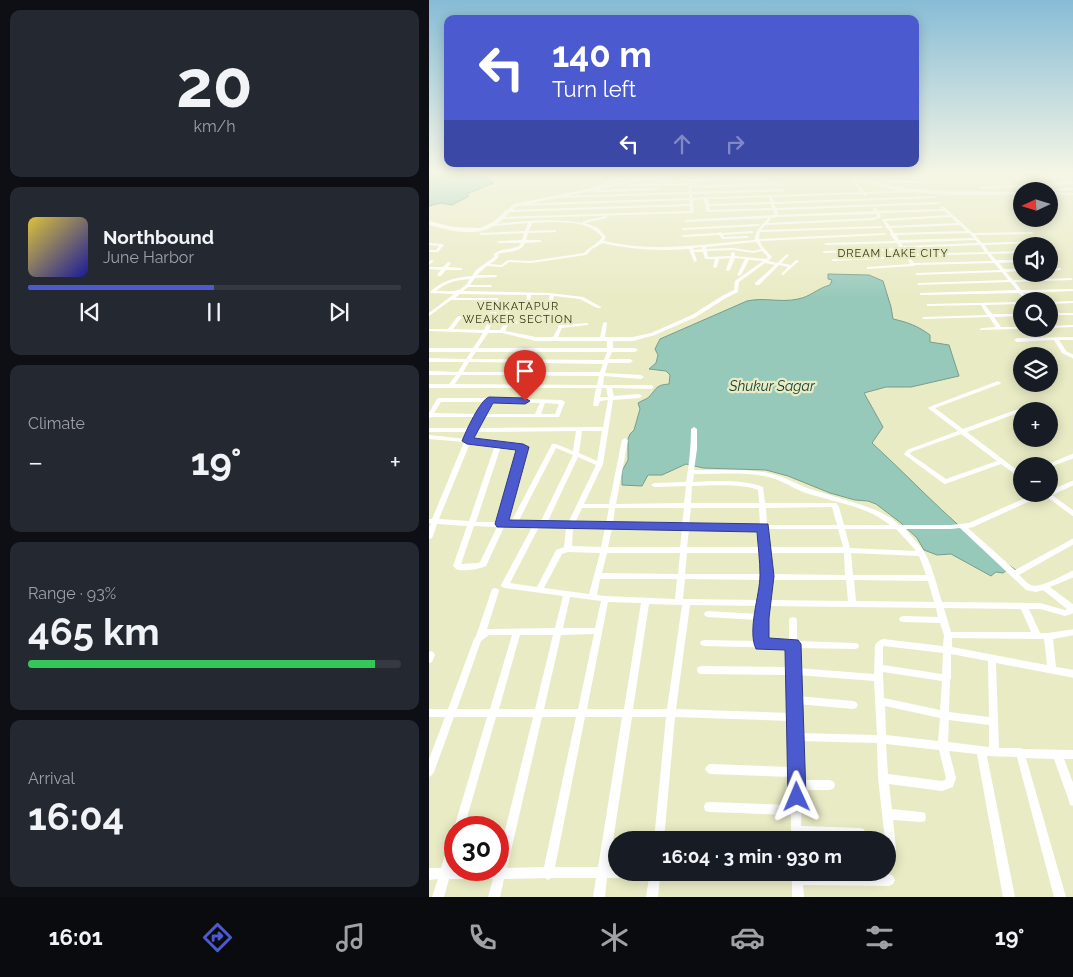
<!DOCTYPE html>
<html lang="en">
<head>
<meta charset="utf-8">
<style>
	:root { --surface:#171b24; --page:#242831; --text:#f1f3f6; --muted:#9ea1a6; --line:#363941; --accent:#4c5ad0 }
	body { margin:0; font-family:Raleway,sans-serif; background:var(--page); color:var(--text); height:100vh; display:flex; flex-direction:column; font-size:19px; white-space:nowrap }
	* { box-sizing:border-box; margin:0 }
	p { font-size:16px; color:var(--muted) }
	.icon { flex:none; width:28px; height:28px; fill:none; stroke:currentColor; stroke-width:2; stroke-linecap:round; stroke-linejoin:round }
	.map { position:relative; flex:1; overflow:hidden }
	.drawer { display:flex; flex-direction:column; gap:10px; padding:10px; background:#0d0f14; width:429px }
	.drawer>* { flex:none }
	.hud { position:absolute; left:15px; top:15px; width:475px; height:152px; border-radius:10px; box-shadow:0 2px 12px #0003; background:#4c5ad0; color:#fff; overflow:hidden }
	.needle { width:32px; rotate:266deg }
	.buttons { position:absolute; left:584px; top:182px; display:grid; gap:10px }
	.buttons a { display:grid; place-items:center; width:45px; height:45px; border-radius:50%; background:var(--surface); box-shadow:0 2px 12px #0003; font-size:25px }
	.speed { position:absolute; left:15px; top:816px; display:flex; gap:10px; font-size:25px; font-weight:700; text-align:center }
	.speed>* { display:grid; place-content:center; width:65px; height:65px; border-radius:50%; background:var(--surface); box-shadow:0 2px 12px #0003; line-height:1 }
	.speed .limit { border:8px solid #d22; background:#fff; color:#111 }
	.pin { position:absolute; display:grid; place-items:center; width:42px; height:42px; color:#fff; margin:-51px -21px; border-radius:50% 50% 50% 0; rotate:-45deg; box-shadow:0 0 5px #0007 }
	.pin .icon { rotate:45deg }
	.me { position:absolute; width:55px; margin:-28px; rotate:359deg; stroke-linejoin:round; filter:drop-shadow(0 0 4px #0008) }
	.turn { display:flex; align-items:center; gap:18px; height:105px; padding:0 25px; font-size:22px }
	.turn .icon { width:65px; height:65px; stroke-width:2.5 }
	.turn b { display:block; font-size:35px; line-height:42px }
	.lanes { display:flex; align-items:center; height:48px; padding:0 25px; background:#0003; justify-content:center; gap:25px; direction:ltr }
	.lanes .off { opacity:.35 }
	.big { font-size:38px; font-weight:700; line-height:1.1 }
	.drawer .widget { flex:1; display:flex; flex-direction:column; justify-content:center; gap:8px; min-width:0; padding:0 18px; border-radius:10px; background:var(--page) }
	.drawer .dial { align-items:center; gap:0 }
	.dial b { font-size:65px; line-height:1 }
	.song { display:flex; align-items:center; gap:15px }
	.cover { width:60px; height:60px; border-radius:8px; background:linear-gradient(135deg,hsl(50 70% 55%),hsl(240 70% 35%)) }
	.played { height:5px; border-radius:2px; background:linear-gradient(90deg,var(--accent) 50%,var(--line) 50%) }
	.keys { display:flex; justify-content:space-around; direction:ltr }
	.heat { display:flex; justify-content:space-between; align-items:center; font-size:28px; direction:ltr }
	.charge { height:8px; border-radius:4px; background:linear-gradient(90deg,#34c759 93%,var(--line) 0) }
	.trip { position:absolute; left:179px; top:831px; width:288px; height:50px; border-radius:25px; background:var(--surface); box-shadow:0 2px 12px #0003; font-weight:700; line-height:50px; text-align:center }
	.tabs { display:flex; height:80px; justify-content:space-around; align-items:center; background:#090b0e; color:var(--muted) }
	.tabs .icon { width:35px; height:35px }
	.tabs .active { color:var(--accent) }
	.tabs b { font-size:22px; color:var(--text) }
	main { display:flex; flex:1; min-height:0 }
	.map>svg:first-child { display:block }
	.water { fill:#97c9bb; stroke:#789c8d }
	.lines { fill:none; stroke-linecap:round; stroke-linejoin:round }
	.street { fill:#fff; fill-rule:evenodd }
	.secondary { fill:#fff; fill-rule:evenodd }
	.route { fill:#4c5ad0; stroke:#313a87 }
	.labels { text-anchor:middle; stroke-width:4.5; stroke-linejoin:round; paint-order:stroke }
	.far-neighbourhood-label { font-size:11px; letter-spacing:1px; fill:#333413; stroke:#e9ebc5 }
	.water-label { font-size:14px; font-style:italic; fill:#0c3a30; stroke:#e9ebc5 }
</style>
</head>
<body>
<main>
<section class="drawer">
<div class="widget dial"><b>20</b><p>km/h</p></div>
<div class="widget">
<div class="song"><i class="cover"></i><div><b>Northbound</b><p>June Harbor</p></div></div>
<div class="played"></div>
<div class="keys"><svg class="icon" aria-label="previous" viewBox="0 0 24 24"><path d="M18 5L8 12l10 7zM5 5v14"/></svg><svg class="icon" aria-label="pause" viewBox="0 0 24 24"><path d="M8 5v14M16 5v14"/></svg><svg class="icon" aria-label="next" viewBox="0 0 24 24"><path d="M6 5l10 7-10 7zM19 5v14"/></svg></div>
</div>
<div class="widget"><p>Climate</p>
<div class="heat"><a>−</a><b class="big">19°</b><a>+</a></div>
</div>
<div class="widget"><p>Range · 93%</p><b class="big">465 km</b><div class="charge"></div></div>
<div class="widget"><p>Arrival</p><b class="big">16:04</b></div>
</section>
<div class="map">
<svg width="645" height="897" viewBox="0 0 645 897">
	<rect width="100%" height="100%" fill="#e9ebc5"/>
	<path class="water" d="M0 172H47L65 183 37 194 40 196 23 205 12 203 0 206Z
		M399 274 440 275 454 281 462 307 464 319C478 322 489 326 501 335V342L520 345 530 376 482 387H457L435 393 454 427 443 443C490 486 533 535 587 570L579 569 574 573 567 572 562 576 522 554 508 555 495 550 488 538 472 523 447 504 439 501 426 500 401 493 359 476 337 470 274 468 257 464 233 475H219L213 486 193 485V471L199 460V439L201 434 205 430 211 409 209 403C212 401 218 399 220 397 228 388 227 385 240 384L241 375 237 371 220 369 227 363 229 355 226 349 231 339 318 301C336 297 351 303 369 299 381 297 389 288 401 285L403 280 399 279Z"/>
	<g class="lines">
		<path class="street" d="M105 172H108L107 174H116L118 175 116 176H104L90 174 92 173 103 174Z
			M180 172 229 173 233 172 230 175Z
			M335 172H339V180L256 181 254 180 256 179 336 178Z
			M342 172H346V175L400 176 396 172H399L404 176H424L426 177 424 178 345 177 343 176Z
			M624 172H628L645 182V184L551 189 549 188 551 187 640 182Z
			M453 175 483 176 485 177 483 178 452 177Z
			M193 176 240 179 242 180 240 181 192 179 169 188 171 190 231 188V190H230L163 192 161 191 167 190 164 188 165 187Z
			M426 180 435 192 487 190 489 191 487 192 437 194 438 195 436 196 433 194 343 197 345 202 506 196 507 197 505 198 345 204 347 208 511 202V204H510L348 210 349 215 446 211 444 209 446 208 449 211 513 209 511 207 514 206 544 233 604 232V234H603L546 235 553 243 610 241V243H609L555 245 560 252 592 251V253L562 254 567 260H592V262L570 263 575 269H592V271L577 272 584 280 642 278 644 279 642 280 586 282 592 290 645 289V291L594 293 601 301H597L590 293 493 295H491V293L588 290 581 282 490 285 488 284 490 283 579 280 573 272 488 275 486 274 488 273 571 270 565 263 486 265 484 266 439 269H438V267L481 264 478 258 404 261 402 260 404 259 476 256 472 250 395 253 393 252 395 251 471 248 468 243 397 245 395 244 397 243 466 241 461 234 462 233 458 228 456 227 457 226 453 220 454 219 520 215 515 211 451 213 452 217 445 220 336 225 332 230 452 226 454 227 452 228 331 232 330 239 455 233 457 234 455 235 331 241 333 246 343 257 339 261 348 263 358 254 360 255 352 263 362 265 367 260 370 261 354 275 352 274 359 267 350 265 330 285H326V283L346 265 336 263 310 282 309 292 297 298 267 317 226 335 204 341H184V348H206L209 350 206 352H183L180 359H201L204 361 201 363H179L176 373 212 375 215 377 212 379 175 376 174 385H222L225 387 222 389 183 388 185 396 210 394 213 396 210 398 184 400 174 464 155 504H180L193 440 196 438 199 440 187 504 255 503 257 486 225 487 222 485 225 483 257 482C260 465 262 447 262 429L265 427 268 429V449L265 470H314L335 472 351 476 378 488 436 506 449 511 462 518 470 525H522L540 523 605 494H613L612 496 544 527 539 528 586 570 645 538V544L590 575C594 578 598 584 602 585 611 589 636 574 645 570V577L621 587 645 605V613L636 616 611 609H600L611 633H619L645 629V635L624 639 627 667 645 670V678L567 663 570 748H591L594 749 645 750V759H635L645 785V806L641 805 640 801 625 759 597 758 637 897H625L588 757 558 756 586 897H574L548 754 520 751 527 778 524 787 513 791 460 784 463 809 492 812 496 813 497 817 496 821 492 822 464 820 467 849 466 853 462 854 458 853V840H456L449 778 448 743 371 741 373 780H401L405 782 406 785 405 788 401 790H373L372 826 431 828 435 829 436 833 435 837 431 838 372 836V840H362V815L280 812 276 811 275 807 276 803 280 802 363 805V777L281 774 278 772 276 769 278 766 281 764 362 767 360 721 246 717 235 840H225L237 717H203L180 867H188V872H268L267 876 263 877 231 878 229 897H217L220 878H178L176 897H164L167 878H122L119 880 116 878 75 879 71 897H59L64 879H20L15 897H3L9 879 0 880V868H12L21 839 22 835 26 834V857L23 868H26V870H69V859L104 717H67L35 828H26V832L25 828 58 717H25L5 772 3 775 0 777V759L16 717H0V709H19L45 639 47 636 63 589 66 588 69 589 70 591 58 629 126 628 134 596 76 588 73 587 72 585 103 527H75L57 566C51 569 33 572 27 569 26 568 25 567 24 566L38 526 8 524 4 536 3 538 0 539V527L2 524 0 523V519H3L35 442 0 439V435L36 439 39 432H0V428H41L47 417H3L0 418V413L8 399 10 398H60L133 400 136 402 130 417H53L47 428 174 427 179 400 171 401 169 406H165L164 405 167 388H0V384H20L27 375H0V371L29 372 35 362H0V358L37 359 42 352H0V348H44L54 333 0 331V329H19L29 316H31L33 317 24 329 55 330 63 314 57 310 64 300H22L0 316V313L25 294 3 293 1 292C12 281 27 277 43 276L47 270 65 257 66 256 64 255C71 248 82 250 90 246L92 243H70L68 242 69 241 93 240 95 233 52 235 50 234 51 233 96 231 99 223 64 226V224H65C95 221 124 218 154 223V221L177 216H178V218L156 223 169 228 177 237 175 241C227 253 273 244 325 240L326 239C326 229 333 226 339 218L257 222H256V220L346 215 344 210 279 212 277 211 275 199 264 200 265 212 263 213 70 219 69 218 71 217 261 211V206L77 212 75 211 77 210 261 204 260 200 88 206 86 205 87 204 260 198V194L126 198 124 197 126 196 260 192 259 185 200 186 199 185 201 184 261 183 263 184V186L350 183H351V185L263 188V192L354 189 356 190 354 191 263 194 264 198 432 192 424 181ZM340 197 341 202 280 204 279 199ZM342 204 343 208 281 210 280 206ZM447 214 449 216 444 218 339 223 342 218 348 217ZM522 217 528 223 461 226 457 221ZM125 222C144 223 160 222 173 237 170 243 160 247 155 253L102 261 79 260 72 265 61 264 68 259 70 256 69 255V254C79 251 92 253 96 243L111 242 113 241 111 240H97L99 233 126 232 128 231 126 230 100 231 103 223ZM531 225 537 231 465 233 462 228ZM540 233 545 238 470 240 467 235ZM546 240 549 243 474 246 472 243ZM327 242 332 249 324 251 304 248 277 249V247ZM174 243C203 250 231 251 260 249L265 262 268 261 265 252H274L276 259H286L284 267 286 268 288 267 290 259 301 258 297 270 299 271 301 270 306 258 316 259 308 275 310 276 312 275 320 260 334 261 306 281 305 290 293 296 263 315 222 333 204 337H176L178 323 176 322 174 323 171 337H129L133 328 158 325 160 324 158 323 133 325V321L131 320 129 321V328L124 337H107L76 331 79 325 118 319 125 296 151 299 168 308H172V307L154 297 121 293 34 291 39 287H63V286L61 285H41L46 278 68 277V276L66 275H48L51 272 58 266 73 267 80 262 102 263 157 255 163 249ZM551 245 556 252 479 254 475 248ZM273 247V249L265 250 264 248ZM304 250 324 253 333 251 339 257 337 259 306 256V253L304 252 302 253V256L279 257 278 251ZM558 254 563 261 485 263 480 256ZM41 279C32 294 24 291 7 291 17 282 29 280 41 279ZM31 294 98 295 96 305C99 307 108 306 111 304L109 303H101L102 295H121L114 317 80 322 81 309V308H77L75 324 71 330H60L68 313 62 309 69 299V298H26ZM59 333H73L107 341H178V348H49ZM47 352H178L175 360 42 359ZM40 362 174 364 171 372H34ZM32 375 170 376 168 385 26 384ZM173 388H177L179 397H171ZM12 402H56L49 414 5 413ZM62 402 111 403 106 414H55ZM116 403 130 404 126 414H112ZM147 431 144 451 127 444H123L82 522H77L97 447 96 446 91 444 42 439 45 432ZM153 431H173L168 461 150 453ZM41 443 66 445 40 521 10 519ZM72 446 91 448 70 522H47ZM127 448 144 455 111 523 89 522ZM149 457 167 465 139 523H118ZM265 474C288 474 312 472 335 476 351 479 360 486 374 492 403 502 436 505 461 525H415L410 507 407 503H336L334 487C312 479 287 481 264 482ZM263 486C283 486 310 483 329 490L330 503H262ZM403 507 408 525H338L337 508ZM153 508H180L177 523H146ZM186 508H255L253 525 184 524ZM262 508H330L331 525H260ZM45 526 68 527 51 562 49 563 32 564ZM110 527 137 528 135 547 127 550 108 587 81 583ZM144 528H176L172 547 143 546ZM183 528 253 529 251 547H179ZM531 528 597 590 607 592 614 590 638 609 636 610 611 603 513 602C508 586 504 568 496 553 491 545 483 537 476 529H522ZM260 529H331L332 547H258ZM338 529H409L414 547H340ZM416 529H467L481 544 487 551 421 548ZM139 552 171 553 160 594 115 588 133 554ZM178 553H251L249 574 173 573ZM258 553H333L334 574H256ZM340 553H415L416 575 342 574ZM422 553 490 556 497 575H424ZM171 579H248L246 599 176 596 168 595ZM256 579 334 580 331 600 254 599ZM341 580H417L419 601 338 600ZM425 580 499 581 505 602 427 601ZM141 597 172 601 166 628H134ZM179 602 212 603 195 709H158ZM220 604 253 605 238 709H204ZM261 605 330 606 328 614 279 611 276 612 275 614 276 616 279 617 328 620 329 641 275 640 272 641 271 643 272 645 275 646 360 648V667L272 666 269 667 268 670 269 673 272 674 360 675V713L247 709ZM338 606 507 608 509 617 474 616 471 617 470 619 471 621 474 622 511 623 515 635 514 646 454 639C450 640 448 642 446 645L445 674 368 668V648L426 649 429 648 430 646 429 644 426 643 368 641V620L367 618 364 617 361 618 360 620V641H337L336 617ZM515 608 592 609 602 632H522ZM165 634 149 709H115L132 635ZM60 635H83L61 709H28L52 641ZM91 635H124L106 709H70ZM523 638 615 639 618 665 523 647ZM455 646 514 653 513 674 454 665V647ZM522 654 559 661 560 717 520 712 521 680 522 678ZM454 672 513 681 511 710 455 698ZM368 675 445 681 448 735 370 733 369 704 424 709 427 708 429 705 427 702 424 701 369 696ZM456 706 511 718 509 741 457 735ZM113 717H147L115 867 78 868ZM156 717H193L169 867H126ZM520 720 560 725V747L519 742ZM457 744 510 750 517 778 516 780 513 781 459 774Z
			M458 180 489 181 491 182 489 183 457 182 456 181Z
			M645 188V190L601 191 603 190Z
			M329 224 331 225 330 226 254 230 252 229 254 228Z
			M323 231H324V233L294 235 295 237 319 236 320 237 318 238 294 239H293L290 235 254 237 252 236 254 235 289 233 291 232 293 233Z
			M0 243 13 244 15 245 9 252H0V250H7L10 246 0 245Z
			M2 260 5 261 0 265V262Z
			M19 262 22 263 19 267 32 268 34 269 32 270H17L12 276H10L8 275 12 270 0 269V267H14Z
			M631 268H632V270L620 271V269Z
			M645 301V303L620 304V302Z
			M592 302V304L556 305 563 314H592V316L565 317 572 327H592V329H594H592L551 330V329L553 328 567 327 560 317 495 319 493 318 495 317 558 315 552 305 498 306V304H500Z
			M620 313H645V315H620Z
			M645 325V327L620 328V326Z
			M645 337V340H630L637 351 645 355V359L633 353 625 340 588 342 585 340 588 338Z
			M569 381 572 383 571 384 506 408 534 429 592 408H596L597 409 596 410 538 432 592 473V478L590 477 572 464 516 484 514 483 476 455 475 454 478 450 529 431 500 409 499 408 500 407ZM532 434 568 461 517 479 481 454 482 452Z
			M645 453V458L621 467 620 468V466H616L617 465Z
			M645 480V485L623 495 645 511V517L614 494H620V491Z
			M2 651 5 653 6 655 3 662 0 663V652Z
			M363 872H374V874H460L464 876 466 880 464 884 460 886 374 885 375 897H363Z"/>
		<path class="secondary" d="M242 172H252L89 206C80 211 75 219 68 224 49 238 21 231 0 225V221L24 227 51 228 64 222 85 204Z
			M412 172C421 172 429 177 438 180 450 183 463 186 476 188 514 193 553 191 592 192V194C541 196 457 198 412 172Z
			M620 192 645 193V195L620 194Z"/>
	</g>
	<linearGradient id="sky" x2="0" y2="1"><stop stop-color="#87bcd6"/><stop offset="0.58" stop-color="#f5f6e5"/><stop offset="1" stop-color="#f5f6e5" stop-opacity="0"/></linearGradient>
	<rect width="645" height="298" fill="url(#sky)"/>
	<path class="route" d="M60 397 96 398 101 401 96 404 64 403 45 438 94 444 100 447 80 520 339 524 345 576 340 618V638L369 640 372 644 377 797 374 804 368 806 361 804 359 797 356 650 327 649C318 630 331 595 331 575 331 561 329 546 328 532L68 527 66 524 87 450 38 444 33 441C37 431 51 400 60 397Z"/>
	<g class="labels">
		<g class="far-neighbourhood-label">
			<text x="464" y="257">DREAM LAKE CITY</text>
			<text x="89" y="310">VENKATAPUR<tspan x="89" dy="13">WEAKER SECTION</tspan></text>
		</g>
		<g class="water-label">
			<text x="343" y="391">Shukur Sagar</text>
		</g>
	</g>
</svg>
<div class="buttons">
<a><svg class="needle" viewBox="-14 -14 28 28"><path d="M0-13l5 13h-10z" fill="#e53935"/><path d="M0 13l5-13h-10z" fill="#9ea1a6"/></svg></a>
<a><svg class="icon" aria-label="sound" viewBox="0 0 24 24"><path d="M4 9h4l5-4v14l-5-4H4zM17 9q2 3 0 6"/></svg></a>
<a><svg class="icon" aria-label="search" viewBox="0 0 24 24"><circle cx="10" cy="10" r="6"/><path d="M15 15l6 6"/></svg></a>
<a><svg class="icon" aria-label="layers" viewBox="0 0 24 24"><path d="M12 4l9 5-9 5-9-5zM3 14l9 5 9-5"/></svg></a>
<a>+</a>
<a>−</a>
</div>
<div class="speed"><div class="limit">30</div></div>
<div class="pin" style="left:96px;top:401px;background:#d93025"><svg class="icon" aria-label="arrive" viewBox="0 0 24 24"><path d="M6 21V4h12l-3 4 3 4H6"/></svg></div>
<svg class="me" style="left:368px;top:797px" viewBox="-20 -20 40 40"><path d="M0-17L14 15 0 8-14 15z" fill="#4c5ad0" stroke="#fff" stroke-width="4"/></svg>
<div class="trip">16:04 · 3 min · 930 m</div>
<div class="hud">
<div class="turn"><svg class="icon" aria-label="left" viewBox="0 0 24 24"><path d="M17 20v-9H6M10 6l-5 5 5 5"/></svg><div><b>140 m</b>Turn left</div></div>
<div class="lanes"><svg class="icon" aria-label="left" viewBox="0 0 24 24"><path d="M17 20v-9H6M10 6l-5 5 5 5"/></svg><svg class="icon off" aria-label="ahead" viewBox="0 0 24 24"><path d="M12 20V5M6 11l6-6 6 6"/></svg><svg class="icon off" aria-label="right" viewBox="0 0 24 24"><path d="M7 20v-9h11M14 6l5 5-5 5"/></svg></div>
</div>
</div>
</main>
<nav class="tabs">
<b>16:01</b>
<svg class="icon active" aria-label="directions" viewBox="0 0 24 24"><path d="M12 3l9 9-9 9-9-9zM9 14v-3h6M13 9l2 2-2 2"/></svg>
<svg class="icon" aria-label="music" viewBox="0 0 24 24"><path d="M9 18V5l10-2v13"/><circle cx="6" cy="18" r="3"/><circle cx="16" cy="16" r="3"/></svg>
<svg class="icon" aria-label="phone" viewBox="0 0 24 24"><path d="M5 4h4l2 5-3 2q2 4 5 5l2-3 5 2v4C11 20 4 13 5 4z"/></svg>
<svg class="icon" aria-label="climate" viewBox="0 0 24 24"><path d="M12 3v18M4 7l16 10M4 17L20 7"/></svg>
<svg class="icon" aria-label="car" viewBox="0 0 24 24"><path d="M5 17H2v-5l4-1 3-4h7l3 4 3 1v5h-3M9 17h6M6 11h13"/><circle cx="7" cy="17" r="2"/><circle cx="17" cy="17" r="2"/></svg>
<svg class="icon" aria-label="filters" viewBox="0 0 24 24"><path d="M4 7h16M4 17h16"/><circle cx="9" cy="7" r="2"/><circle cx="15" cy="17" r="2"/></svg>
<b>19°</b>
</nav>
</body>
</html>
